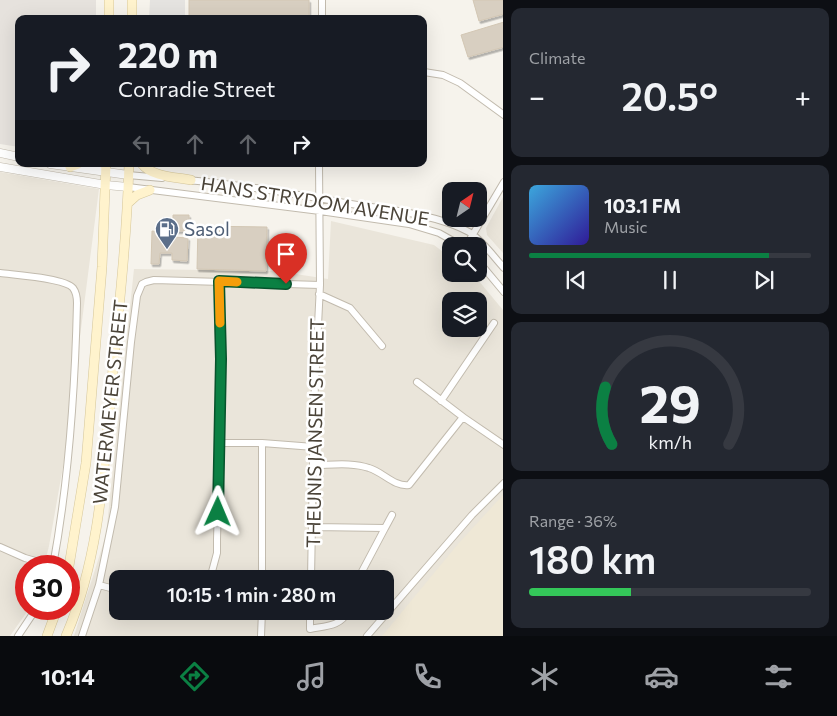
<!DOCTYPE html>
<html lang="en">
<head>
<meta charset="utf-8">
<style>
	:root { --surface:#171b24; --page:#242831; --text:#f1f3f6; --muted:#9ea1a6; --line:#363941; --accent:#0b8043 }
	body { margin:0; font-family:Commissioner,sans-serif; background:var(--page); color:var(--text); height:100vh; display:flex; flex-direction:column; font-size:19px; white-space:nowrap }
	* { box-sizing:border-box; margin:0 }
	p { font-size:16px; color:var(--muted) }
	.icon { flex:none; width:28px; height:28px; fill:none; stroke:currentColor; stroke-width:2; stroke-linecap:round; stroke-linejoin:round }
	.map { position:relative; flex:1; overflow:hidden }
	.side { display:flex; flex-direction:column; gap:8px; padding:8px; background:#0d0f14; width:334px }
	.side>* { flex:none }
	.hud { position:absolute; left:15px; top:15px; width:412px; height:152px; border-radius:10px; box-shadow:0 5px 20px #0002; background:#171b24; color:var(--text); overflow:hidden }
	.needle { width:32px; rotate:35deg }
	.tools { position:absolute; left:442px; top:182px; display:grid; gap:10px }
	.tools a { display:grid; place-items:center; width:45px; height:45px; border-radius:10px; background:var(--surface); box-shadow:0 5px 20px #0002; font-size:25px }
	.speed { position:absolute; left:15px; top:555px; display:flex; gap:10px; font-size:25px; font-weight:700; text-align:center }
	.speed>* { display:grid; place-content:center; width:65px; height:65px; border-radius:50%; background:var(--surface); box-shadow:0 5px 20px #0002; line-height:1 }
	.speed .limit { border:8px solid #d22; background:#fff; color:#111 }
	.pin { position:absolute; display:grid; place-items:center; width:42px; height:42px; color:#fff; margin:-51px -21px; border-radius:50% 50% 50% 0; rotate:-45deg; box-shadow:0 0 5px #0007 }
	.pin .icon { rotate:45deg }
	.me { position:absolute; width:55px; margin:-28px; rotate:1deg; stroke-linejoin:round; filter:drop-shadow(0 0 4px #0008) }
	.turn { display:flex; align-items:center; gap:18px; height:105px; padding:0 20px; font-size:22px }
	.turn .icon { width:65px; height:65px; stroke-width:2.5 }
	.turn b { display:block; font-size:35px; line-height:42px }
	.lanes { display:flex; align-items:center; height:48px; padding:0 20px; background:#0003; justify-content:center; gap:25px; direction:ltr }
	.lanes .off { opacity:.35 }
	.big { font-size:38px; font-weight:600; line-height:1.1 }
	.side .card { flex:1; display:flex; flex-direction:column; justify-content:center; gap:8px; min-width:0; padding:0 18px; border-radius:10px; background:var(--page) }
	.side .dial { align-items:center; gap:0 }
	.dial svg { height:130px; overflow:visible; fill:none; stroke:var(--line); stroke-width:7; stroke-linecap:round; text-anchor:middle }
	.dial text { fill:var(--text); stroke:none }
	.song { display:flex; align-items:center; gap:15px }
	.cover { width:60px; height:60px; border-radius:8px; background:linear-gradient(135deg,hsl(200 70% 55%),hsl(250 70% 35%)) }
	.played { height:5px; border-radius:2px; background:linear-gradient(90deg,var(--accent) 85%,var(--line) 85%) }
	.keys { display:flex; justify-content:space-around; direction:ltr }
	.heat { display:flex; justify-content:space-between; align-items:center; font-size:28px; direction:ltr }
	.charge { height:8px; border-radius:4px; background:linear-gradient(90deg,#34c759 36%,var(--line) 0) }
	.trip { position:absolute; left:109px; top:570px; width:285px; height:50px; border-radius:10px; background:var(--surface); box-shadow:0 5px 20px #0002; font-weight:600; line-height:50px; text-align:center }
	.tabs { display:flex; height:80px; justify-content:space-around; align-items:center; background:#090b0e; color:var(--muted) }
	.tabs .icon { width:35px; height:35px }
	.tabs .current { color:var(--accent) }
	.tabs b { font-size:22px; color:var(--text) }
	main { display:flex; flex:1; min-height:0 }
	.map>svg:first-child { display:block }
	.residential { fill:#eae5da; fill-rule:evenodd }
	.industrial { fill:#e6e2dd }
	.education { fill:#efe8d6 }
	.parking { fill:#e5e3e0 }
	.building { fill:#d8cfc1; stroke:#d3c7b4; filter:url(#shadow) }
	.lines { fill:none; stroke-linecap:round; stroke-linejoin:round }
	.minor-casing { stroke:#c2bbae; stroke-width:8 }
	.tertiary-casing { stroke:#c2bbae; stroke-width:9 }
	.secondary-casing { stroke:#d6c79b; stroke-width:10 }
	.minor { stroke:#fff; stroke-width:6 }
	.tertiary { stroke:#fff; stroke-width:8 }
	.secondary { stroke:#fff3cd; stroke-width:9 }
	.route-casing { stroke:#07532c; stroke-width:12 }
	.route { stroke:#0b8043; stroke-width:9 }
	.slow { stroke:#f59e0b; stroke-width:9 }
	.labels { text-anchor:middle; stroke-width:5; stroke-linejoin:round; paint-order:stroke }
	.street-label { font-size:19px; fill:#4b4439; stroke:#fff }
	.service-label { font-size:19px; fill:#4e5e75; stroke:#fff; text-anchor:start }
</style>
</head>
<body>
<main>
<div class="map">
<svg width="504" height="636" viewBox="0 0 504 636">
	<defs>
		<filter id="shadow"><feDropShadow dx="1.5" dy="2.5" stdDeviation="0" flood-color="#0004"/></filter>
	</defs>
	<rect width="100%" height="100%" fill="#f6f3ec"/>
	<path class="residential" d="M0 172 99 189 64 461 49 546 44 566H26V609H29L10 636H0Z
		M503 197V253L487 235 486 228Z
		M331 221 434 245 451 258V274H473L503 310V636H74L106 535 134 269 276 271 328 279ZM451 301H479V329H451ZM118 579H385V611H118Z"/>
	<path class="industrial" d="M0 0H96V19H19V147L0 144Z"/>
	<path class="education" d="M503 495V636H382L458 544Z"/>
	<path class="parking" d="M150 0H185V19H149Z"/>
	<path class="building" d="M189 0H309V19H189Z
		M473 0H504V14L479 21Z
		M504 22V47L468 57 461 35Z
		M173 215H189V231H173Z
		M198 226 267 227 266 271 197 269Z
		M152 231 160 232V240L173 241V237L188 238 187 261 172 260V253H160L159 264H151Z"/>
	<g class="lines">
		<g class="minor-casing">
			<path id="minor" d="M322 19V0
				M424 72 443 75 460 83 504 115
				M128 175 162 178
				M187 180C244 185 301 195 357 205 391 210 439 215 469 232 482 240 493 256 504 268
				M128 187 320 211 409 224 439 233 462 246
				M466 246 504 182
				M479 262 504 292
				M0 273C15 275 65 278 73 288 76 292 77 298 77 303 75 392 69 479 53 566
				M319 294 350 308 382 346
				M417 382 463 417
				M441 401 494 323
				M220 443H262L314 447
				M313 465C331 465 352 462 369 468 383 472 394 487 409 485L463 417 504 445
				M313 527 385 528 392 515
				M0 547 25 558 53 566
				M360 575 369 579
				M210 579 217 553V539L220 443 219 281
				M262 579V443
				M311 579 314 406 320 285 319 164
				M358 579 385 528
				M99 585 118 590
				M310 611V629C324 626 341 627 348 611
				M18 636 36 609
				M82 636 99 585 115 507 131 342 137 296 142 284 146 282 154 280 320 285
				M261 636 262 611
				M367 636 472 515 504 483"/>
		</g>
		<g class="tertiary-casing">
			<path id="tertiary" d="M0 153 19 157
				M50 164 128 175
				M0 167 106 185 128 187"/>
		</g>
		<g class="secondary-casing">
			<path id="secondary" d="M109 19V0
				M132 19V0
				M142 164C152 177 176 177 191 180
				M70 167 78 164
				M127 204 137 195 150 190
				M69 566 86 463 102 267 106 164
				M47 636 57 609
				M66 636C101 555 104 465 112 379 119 308 127 236 129 164"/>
		</g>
		<use href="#minor" class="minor"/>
		<use href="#tertiary" class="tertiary"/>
		<use href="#secondary" class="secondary"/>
	</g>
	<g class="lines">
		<g class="route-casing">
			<path id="route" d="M218 512 221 359 219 281 286 284"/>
		</g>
		<use href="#route" class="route"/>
		<path class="slow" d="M220 323 219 281 237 282"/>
	</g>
	<defs>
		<g id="fuel-pin" transform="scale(1.25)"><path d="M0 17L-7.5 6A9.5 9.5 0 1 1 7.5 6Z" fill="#5c6f8a" stroke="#fff"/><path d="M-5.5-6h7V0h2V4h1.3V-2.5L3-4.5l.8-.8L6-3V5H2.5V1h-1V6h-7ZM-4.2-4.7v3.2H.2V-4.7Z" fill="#fff"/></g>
	</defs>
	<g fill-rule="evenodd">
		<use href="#fuel-pin" x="167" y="229"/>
	</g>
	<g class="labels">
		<g class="street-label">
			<text transform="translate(315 201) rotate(9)" y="7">HANS STRYDOM AVENUE</text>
			<text transform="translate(110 402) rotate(-84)" y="7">WATERMEYER STREET</text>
			<text transform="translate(315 433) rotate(-89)" y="7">THEUNIS JANSEN STREET</text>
		</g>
		<g class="service-label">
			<text x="184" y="236">Sasol</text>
		</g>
	</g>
</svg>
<div class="tools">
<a><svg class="needle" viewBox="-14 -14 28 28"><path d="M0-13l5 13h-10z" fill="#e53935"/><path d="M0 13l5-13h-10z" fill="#9ea1a6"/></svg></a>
<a><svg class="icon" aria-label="search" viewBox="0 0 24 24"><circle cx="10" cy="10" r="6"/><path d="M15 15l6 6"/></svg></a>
<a><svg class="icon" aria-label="layers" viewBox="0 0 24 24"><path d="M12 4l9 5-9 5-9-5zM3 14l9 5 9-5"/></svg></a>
</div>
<div class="speed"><div class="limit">30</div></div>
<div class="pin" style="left:286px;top:284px;background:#d93025"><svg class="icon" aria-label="arrive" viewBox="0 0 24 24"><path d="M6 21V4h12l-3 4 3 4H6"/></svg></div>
<svg class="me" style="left:218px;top:512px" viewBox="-20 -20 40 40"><path d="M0-17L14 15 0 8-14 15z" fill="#0b8043" stroke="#fff" stroke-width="4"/></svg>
<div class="trip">10:15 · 1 min · 280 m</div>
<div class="hud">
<div class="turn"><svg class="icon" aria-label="right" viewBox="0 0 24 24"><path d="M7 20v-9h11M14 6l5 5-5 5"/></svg><div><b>220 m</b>Conradie Street</div></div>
<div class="lanes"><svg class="icon off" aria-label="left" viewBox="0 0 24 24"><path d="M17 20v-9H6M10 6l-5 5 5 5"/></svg><svg class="icon off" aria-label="ahead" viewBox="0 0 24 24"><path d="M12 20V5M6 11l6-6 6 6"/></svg><svg class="icon off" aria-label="ahead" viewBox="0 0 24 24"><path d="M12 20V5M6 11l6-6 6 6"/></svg><svg class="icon" aria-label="right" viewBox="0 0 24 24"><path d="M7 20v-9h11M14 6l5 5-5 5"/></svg></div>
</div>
</div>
<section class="side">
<div class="card"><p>Climate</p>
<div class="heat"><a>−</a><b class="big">20.5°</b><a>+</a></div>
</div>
<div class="card">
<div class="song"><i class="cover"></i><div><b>103.1 FM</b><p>Music</p></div></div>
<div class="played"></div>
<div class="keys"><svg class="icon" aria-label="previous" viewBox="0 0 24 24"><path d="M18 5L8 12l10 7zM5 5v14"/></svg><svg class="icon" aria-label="pause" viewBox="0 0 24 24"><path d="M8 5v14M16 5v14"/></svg><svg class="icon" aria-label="next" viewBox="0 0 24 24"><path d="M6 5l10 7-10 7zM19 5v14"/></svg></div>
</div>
<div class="card dial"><svg viewBox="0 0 100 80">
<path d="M14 69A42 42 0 1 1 86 69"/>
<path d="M14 69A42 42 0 0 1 10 34" stroke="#0b8043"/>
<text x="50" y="56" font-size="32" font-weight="700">29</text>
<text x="50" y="72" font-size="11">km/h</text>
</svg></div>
<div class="card"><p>Range · 36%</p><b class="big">180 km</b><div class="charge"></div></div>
</section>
</main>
<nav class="tabs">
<b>10:14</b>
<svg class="icon current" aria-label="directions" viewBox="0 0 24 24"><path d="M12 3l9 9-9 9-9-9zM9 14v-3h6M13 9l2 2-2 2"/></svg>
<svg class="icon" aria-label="music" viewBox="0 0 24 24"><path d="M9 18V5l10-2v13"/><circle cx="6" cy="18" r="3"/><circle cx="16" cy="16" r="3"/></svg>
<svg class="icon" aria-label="phone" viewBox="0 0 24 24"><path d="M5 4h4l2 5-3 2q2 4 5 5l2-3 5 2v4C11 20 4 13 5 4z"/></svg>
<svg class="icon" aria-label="climate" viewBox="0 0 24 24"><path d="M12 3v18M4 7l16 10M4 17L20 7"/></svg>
<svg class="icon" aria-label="car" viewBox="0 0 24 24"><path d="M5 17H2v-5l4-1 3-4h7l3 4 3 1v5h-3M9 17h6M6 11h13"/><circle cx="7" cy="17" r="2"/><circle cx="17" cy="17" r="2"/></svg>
<svg class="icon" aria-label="filters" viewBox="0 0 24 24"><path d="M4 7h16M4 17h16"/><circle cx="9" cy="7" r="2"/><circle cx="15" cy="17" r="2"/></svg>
</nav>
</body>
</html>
